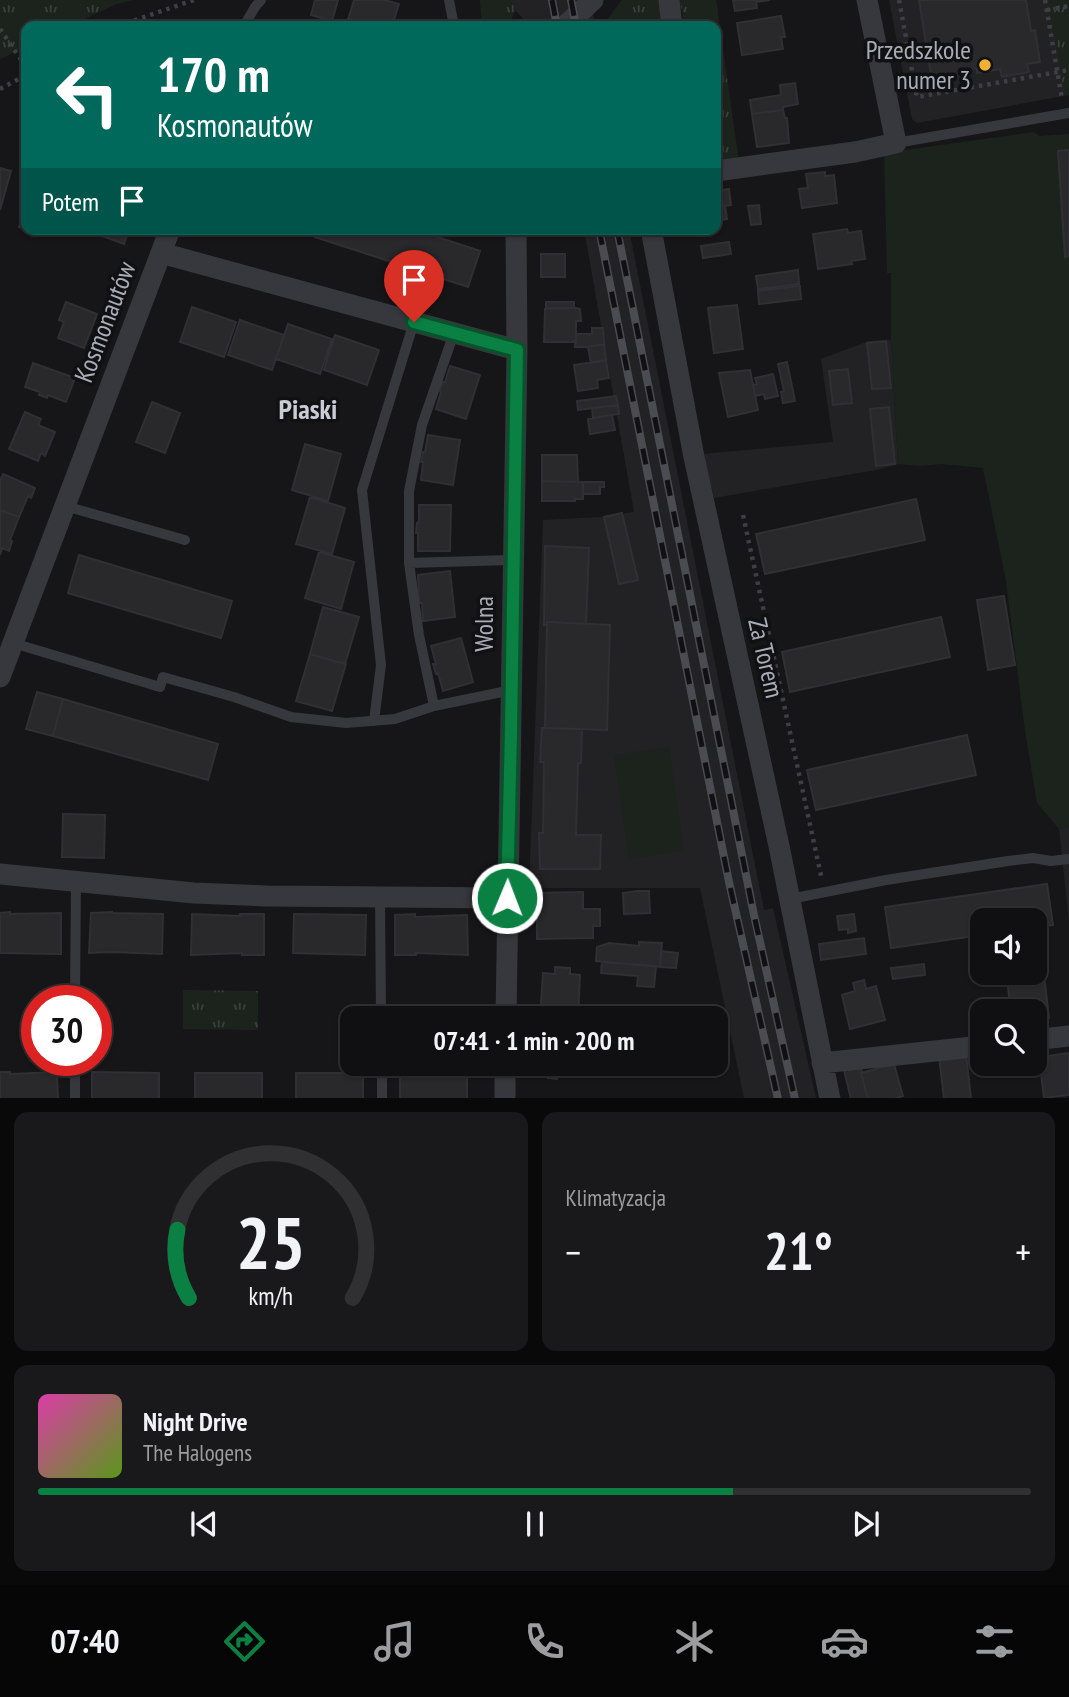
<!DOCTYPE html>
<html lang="pl">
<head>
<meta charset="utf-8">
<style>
	:root { --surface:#101012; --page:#19191b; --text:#f1f3f6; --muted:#9c9d9f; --line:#303032; --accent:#0b8043 }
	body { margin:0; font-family:"PT Sans Narrow",sans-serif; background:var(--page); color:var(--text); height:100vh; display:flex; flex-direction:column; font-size:26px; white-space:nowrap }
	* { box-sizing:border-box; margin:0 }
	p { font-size:23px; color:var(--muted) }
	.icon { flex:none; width:38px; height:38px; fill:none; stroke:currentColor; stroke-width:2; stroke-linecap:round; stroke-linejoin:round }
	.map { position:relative; height:1098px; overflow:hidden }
	.drawer { display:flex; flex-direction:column; gap:14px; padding:14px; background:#09090a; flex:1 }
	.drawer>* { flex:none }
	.top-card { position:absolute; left:21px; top:21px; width:700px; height:214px; border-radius:14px; box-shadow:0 2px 5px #0004,0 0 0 2px var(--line); background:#00695c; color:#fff; overflow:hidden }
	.buttons { position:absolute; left:970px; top:908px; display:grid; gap:14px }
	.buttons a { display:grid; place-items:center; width:77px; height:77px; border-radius:14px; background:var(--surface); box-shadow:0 2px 5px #0004,0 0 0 2px var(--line); font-size:35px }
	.speed { position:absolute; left:21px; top:985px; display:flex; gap:14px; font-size:35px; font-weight:700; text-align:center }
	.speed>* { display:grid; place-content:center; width:91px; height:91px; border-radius:50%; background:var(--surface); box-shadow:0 2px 5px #0004,0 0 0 2px var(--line); line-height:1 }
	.speed .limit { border:10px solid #d22; background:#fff; color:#111 }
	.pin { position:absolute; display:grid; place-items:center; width:60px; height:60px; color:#fff; margin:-72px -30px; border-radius:50% 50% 50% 0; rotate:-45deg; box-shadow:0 0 7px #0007 }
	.pin .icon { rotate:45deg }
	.me { position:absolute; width:77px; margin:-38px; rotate:1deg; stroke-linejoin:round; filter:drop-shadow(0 0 5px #0008) }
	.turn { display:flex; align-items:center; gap:24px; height:147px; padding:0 21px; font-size:32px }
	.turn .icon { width:91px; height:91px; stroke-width:2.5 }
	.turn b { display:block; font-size:49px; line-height:60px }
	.then { display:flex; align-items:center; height:66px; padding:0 21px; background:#0003; gap:14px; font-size:26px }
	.big { font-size:52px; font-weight:700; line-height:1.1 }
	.drawer .card { flex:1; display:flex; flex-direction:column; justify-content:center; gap:10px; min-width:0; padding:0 24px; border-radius:14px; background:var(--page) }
	.drawer .dial { align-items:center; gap:0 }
	.dial svg { height:182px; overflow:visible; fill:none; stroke:var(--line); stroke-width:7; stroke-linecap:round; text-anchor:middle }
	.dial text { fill:var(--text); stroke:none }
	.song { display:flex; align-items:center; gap:21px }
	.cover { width:84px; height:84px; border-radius:10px; background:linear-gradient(135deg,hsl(320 70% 55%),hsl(90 70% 35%)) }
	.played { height:7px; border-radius:4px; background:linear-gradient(90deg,var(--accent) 70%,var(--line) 70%) }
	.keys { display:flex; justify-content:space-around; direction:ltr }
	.heat { display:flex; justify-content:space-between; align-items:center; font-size:38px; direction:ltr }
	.drawer .tiles { flex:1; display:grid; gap:14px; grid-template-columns:1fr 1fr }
	.card:last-child { grid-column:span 2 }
	.trip { position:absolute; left:340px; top:1006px; width:388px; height:70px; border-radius:14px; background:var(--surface); box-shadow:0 2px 5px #0004,0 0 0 2px var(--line); font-weight:700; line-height:70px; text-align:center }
	.dock { display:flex; height:112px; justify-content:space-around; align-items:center; background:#060607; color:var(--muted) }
	.dock .icon { width:49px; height:49px }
	.dock .active { color:var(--accent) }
	.dock b { font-size:32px; color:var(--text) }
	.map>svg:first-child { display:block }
	.built { fill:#222225 }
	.grass { fill:url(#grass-tufts) }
	.pitch { fill:#1c231d }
	.building { fill:#29292c; stroke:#303034; stroke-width:2 }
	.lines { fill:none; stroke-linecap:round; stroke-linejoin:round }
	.path { stroke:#3d3f44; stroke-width:4.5; stroke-dasharray:3.5 5; stroke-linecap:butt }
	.service { stroke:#37383d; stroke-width:10 }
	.minor { stroke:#37383d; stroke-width:21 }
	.rail-casing { stroke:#4a4c52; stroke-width:8 }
	.rail { stroke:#111113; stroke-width:5; stroke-dasharray:16; stroke-linecap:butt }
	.route-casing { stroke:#07532c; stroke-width:18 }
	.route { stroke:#0b8043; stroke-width:12 }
	.poi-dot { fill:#f2b134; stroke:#111113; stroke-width:2.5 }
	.labels { text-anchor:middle; stroke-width:7; stroke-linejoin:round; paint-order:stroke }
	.poi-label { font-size:26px; fill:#a8adb8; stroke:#111113; text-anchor:end }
	.street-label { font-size:26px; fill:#a8adb8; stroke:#111113 }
	.neighbourhood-label { font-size:28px; font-weight:bold; fill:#c9ccd4; stroke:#111113 }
</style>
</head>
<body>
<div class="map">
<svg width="1069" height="1099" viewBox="0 0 1069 1099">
	<defs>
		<pattern id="grass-tufts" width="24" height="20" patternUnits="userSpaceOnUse" patternTransform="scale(1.75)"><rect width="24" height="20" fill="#1c231d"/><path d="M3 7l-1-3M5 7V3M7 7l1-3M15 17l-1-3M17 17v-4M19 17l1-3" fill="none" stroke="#3a403c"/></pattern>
	</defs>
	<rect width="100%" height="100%" fill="#161618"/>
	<path class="built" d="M513 0H589L596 26H530L515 10Z
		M889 0H1069V95L917 123 912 119Z
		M584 229H629L764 910 773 908 816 1098H744L700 888H529L543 520 602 517 634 512Z
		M891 340 898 464 876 470 714 498 703 454 833 442 821 359 869 341Z
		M1069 827V922L1059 829Z"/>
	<path class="grass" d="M0 0H133L116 4 70 26H26V47L0 59Z
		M480 0H513L515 10 509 26H482Z
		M622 0H662L665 26H602Z
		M679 0H716L739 162 716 165V26H682L683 14Z
		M1048 0H1069V95L1065 96Z
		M183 990 258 991V1030L183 1029Z"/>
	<path class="pitch" d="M1034 132 1039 136 1069 134V827L1059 829 1037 803 1025 731 1006 581 983 468 941 464 919 466 898 464 891 340V273H887L884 153Z
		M669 747 684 851 629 859 614 755Z"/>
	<path class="building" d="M315 0H338L332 21 311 15Z
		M354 0H385L399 4 392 26H346Z
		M733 0H770L756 2 757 8 735 11Z
		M919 0H1026L1031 31 1035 30 1040 62 1027 64 1029 72 1002 77 1000 69 977 73V68L961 71V75L932 80Z
		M781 16 785 37H781L783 49 742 55 737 23Z
		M795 83 798 104 783 107V110L752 114 750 100 781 95 780 85Z
		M783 110 785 118H787L789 143 757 147 752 114Z
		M1069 150V256L1065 257 1058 151Z
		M0 168 11 171 0 210Z
		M825 172V176L834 175 837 203 802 208 799 189 808 188 806 174Z
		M729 189 731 205 725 206 727 219 716 221V191Z
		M26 204V229H39L38 233 19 227Z
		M759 205 761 224 751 225 748 206Z
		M98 229H129L124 244 97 234Z
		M317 229H413L480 251 468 287 315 237Z
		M847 229 848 233 861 231 865 259 851 261 852 264 818 269 813 234Z
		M729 242 731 254 703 258 701 246Z
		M541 254H565V277H541Z
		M798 270 799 284 758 289 756 276Z
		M800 286 801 299 759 304 758 291Z
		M66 302 97 314 84 348 58 338 64 322 59 320Z
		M546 302H574V308H546Z
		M737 305 743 349 714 353 708 308Z
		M192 307 236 322 224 357 180 342Z
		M576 308 580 309 581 321H576V342H544L545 309Z
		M240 320 284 335 272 370 228 355Z
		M288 324 332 339 320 374 276 359Z
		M592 328H603L604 344 588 347H575L576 334H592Z
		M335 335 379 350 367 385 324 370Z
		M886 341 891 388 872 389 867 343Z
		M604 344 606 360 591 363 588 347Z
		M606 360 609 378 597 380 598 388 578 391 574 365Z
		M787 362 795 401 783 403 781 392 784 391 778 364Z
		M33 363 75 378 66 402 48 395 47 398 39 395 40 392 25 387Z
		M450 366 480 375 466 419 436 409 441 392 439 391 443 382H445Z
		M848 369 852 403 833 405 829 371Z
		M750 370 758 410 728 417 719 373Z
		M773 374 778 396 765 399 764 394 755 396 753 385 757 384 755 378Z
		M616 396 618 405 578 410 577 401Z
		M152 402 180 413 165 453 136 442Z
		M618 405 619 414 593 418 592 408Z
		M889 407 895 464 876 466 870 409Z
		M25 412 41 419 38 425 55 432 45 456 41 453 38 461 9 449Z
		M612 415 615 430 590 434 588 419Z
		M428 435 460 440 453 485 421 480 423 462H421L423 452H425Z
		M305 444 341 454 328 501 292 490Z
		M542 455H577L578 482 542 481Z
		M3 474 35 488 31 498 28 496 19 517 0 510V481Z
		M542 481 583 482V499H575V501H542Z
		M583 482H604V487H600V494H583Z
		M310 497 345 508 332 554 296 544Z
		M916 499 925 540 765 574 756 534Z
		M419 505H451L450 551H418V533H416L417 523 419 522Z
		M0 510 19 517 10 540 12 541 9 551 2 548 0 555Z
		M622 513 638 580 619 584 604 517Z
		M545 546 589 548 586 624 547 622V625H544Z
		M319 552 354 562 341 609 305 598Z
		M79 555 232 601 221 638 68 593Z
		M450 571 455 617 423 621 422 603H419L418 575Z
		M1004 596 1015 665 988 670 977 600Z
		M323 607 359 617 345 664 310 654Z
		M941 617 950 657 790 692 782 652Z
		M547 622 610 625 607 730 545 728Z
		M461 638 473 682 443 691 438 673 436 674 433 664H436L431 646Z
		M310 654 346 664 332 711 296 701Z
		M37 692 63 699 53 736 26 729Z
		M63 699 218 744 208 780 53 736Z
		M542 728 582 729 581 763H578L576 835H601L600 869H540L539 833H543L544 762H540Z
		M967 735 976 775 816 810 807 770Z
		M63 814 105 815 104 858 62 857Z
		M1047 884 1053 925 1034 928V920H982V935L891 948 885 907Z
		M637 891H649L650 913 624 914 623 893Z
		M583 892V909H600V926H593V938L537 939V893Z
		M10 912V914L61 913V954L0 953V913Z
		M112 912V913L163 914 162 954 111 952 89 953 91 913Z
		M192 914 240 916V914H264V955H242V953L191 955Z
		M294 914 366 915 365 955 293 953Z
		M415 914V917L467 915 468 955 416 953V955H395V915Z
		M854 914 856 931 848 933V929L839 930 837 916Z
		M864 938 866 954 821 960 819 944Z
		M639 942 662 943 660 967 596 961 597 947 609 943 639 946Z
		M661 951 678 953 676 968 660 967Z
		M982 958V973H1015L1016 975 977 981 973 959Z
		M602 962 656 966 654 987 637 986 638 976 601 973Z
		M924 964 925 975 893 979 891 968Z
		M555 967 570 968V974L580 975 578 1018H540L543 973 555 974Z
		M1044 975 1049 1018 1034 1020V1012H1011L1007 979Z
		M864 980 866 989 876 986 885 1020 850 1029 842 995 855 991 853 983Z
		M966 1053 971 1099H944L939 1056Z
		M1069 1053V1095L1044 1098 1039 1057Z
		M533 1064H572V1074L558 1073 557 1079 548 1078V1073L533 1072Z
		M894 1064 903 1096 894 1099H868L861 1073Z
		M861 1066 862 1073H861L868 1099H851L844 1070Z
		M0 1072H10V1074L57 1072 58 1099H0Z
		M92 1072 159 1073V1099H92Z
		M195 1073H262V1099H195Z
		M296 1073H363V1099H296Z
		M400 1073H467V1099H400Z"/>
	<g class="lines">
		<path class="path" d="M899 0 917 97 1069 70
			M1045 0 1062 99
			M1047 10 1069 6
			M118 26 194 0
			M0 29 26 67
			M0 89 26 75
			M743 515 822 880"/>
		<path class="service" d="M449 0 454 26
			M244 26 255 7 261 0
			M896 143 1069 113
			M454 333 422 425 409 491V563L513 560
			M65 506 185 540
			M409 563 419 635 434 706 512 690
			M13 643 160 687 163 677 234 697 291 717 346 723 395 719 434 706
			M374 721 381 665 362 490 414 322
			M380 897 381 1018
			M790 899 886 880 1008 861 1033 858 1051 861 1069 859
			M75 1001 76 882
			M382 1064V1099
			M75 1099V1060"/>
		<path class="minor" d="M669 0 672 26
			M565 26 593 0
			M716 171 855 152 896 143 867 0
			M651 229 694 457 779 846 830 1099
			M161 253 170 229
			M0 677 161 253 517 350
			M0 874 194 893 267 896 507 898
			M506 1018 517 350 516 229
			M1034 1040 1069 1036
			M822 1063 982 1046
			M505 1099V1064"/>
		<g class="rail-casing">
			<path id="rail" d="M552 0 557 26
				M571 0 576 26
				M599 229 729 882 778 1099
				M617 229 754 915 795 1099"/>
		</g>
		<use href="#rail" class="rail"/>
	</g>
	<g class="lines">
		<g class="route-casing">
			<path id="route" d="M414 322 517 350 511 731 507 898"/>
		</g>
		<use href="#route" class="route"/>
	</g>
	<circle class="poi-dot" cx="985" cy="65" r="7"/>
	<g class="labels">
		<g class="poi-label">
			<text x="971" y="59">Przedszkole<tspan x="971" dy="30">numer 3</tspan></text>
		</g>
		<g class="street-label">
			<text transform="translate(105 322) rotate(-69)" y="9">Kosmonautów</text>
			<text transform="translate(484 624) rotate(-90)" y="9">Wolna</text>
			<text transform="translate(766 658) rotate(77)" y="9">Za Torem</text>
		</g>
		<g class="neighbourhood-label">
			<text x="308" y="419">Piaski</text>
		</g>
	</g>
</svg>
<div class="buttons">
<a><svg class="icon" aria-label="sound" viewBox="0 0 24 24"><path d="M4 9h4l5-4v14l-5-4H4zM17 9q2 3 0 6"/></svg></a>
<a><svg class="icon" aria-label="search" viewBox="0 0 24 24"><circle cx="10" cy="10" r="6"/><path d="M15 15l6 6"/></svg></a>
</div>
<div class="speed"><div class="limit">30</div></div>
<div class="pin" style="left:414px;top:322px;background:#d93025"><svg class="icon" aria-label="arrive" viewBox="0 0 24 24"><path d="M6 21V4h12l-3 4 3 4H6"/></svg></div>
<svg class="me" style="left:507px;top:898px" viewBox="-20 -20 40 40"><circle r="17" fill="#0b8043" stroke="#fff" stroke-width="3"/><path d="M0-11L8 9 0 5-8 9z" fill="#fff"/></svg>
<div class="trip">07:41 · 1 min · 200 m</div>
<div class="top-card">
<div class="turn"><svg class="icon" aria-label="left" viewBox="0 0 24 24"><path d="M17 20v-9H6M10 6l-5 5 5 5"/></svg><div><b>170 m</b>Kosmonautów</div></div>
<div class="then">Potem<svg class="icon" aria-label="arrive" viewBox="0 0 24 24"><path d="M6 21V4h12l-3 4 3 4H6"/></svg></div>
</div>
</div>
<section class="drawer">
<div class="tiles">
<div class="card dial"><svg viewBox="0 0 100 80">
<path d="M14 69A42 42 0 1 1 86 69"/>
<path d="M14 69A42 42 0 0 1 9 39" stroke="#0b8043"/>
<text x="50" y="56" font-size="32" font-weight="700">25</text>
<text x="50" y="72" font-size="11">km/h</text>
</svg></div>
<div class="card"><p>Klimatyzacja</p>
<div class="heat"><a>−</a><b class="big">21°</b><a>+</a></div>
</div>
<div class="card">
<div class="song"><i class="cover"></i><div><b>Night Drive</b><p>The Halogens</p></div></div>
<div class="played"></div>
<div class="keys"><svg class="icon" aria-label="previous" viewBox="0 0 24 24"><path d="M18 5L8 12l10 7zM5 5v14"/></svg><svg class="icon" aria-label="pause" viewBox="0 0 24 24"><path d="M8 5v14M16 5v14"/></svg><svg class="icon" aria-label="next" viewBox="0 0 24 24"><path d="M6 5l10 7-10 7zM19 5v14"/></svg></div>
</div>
</div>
</section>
<nav class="dock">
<b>07:40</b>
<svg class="icon active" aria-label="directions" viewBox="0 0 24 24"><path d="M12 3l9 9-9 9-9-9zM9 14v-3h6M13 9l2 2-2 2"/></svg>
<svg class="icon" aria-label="music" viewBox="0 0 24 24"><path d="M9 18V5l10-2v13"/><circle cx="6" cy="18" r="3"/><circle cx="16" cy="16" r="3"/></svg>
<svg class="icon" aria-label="phone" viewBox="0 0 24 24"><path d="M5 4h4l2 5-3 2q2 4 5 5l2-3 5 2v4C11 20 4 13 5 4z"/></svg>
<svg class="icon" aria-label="climate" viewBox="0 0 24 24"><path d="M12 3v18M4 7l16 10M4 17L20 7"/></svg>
<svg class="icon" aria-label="car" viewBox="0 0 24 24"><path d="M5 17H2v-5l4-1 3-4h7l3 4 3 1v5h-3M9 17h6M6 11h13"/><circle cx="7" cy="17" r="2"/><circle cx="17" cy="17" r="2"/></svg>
<svg class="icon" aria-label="filters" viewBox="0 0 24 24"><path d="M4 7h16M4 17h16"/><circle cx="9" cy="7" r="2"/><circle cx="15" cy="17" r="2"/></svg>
</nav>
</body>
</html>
